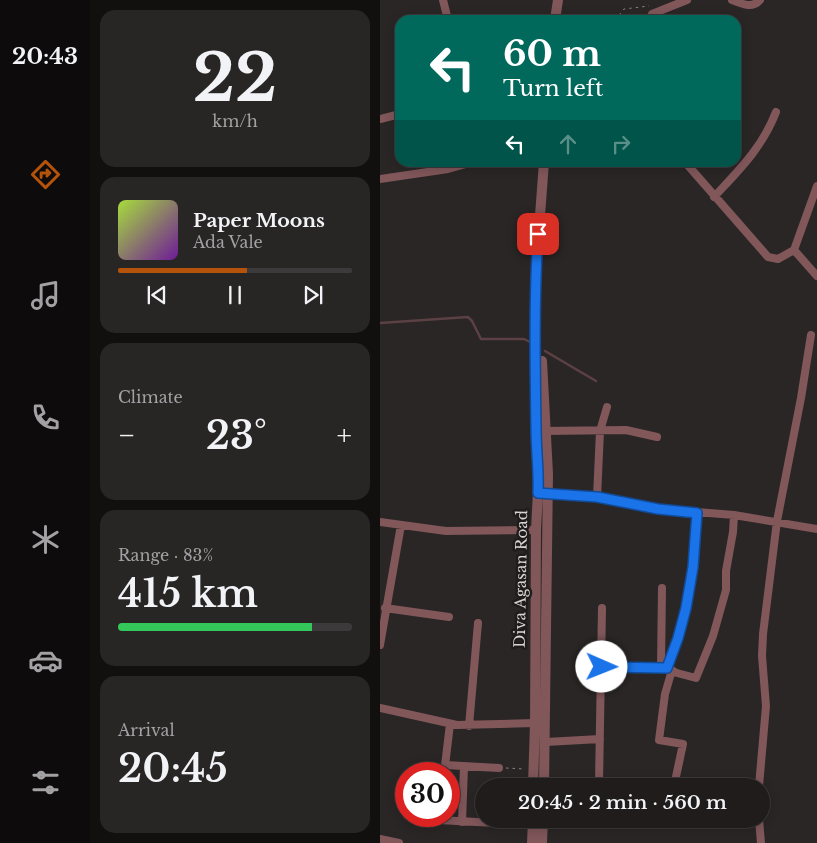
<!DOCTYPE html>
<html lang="en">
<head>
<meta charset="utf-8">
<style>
	:root { --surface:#201c1c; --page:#282525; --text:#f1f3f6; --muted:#a2a1a3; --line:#3d3a3b; --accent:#b45309 }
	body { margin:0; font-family:"Libre Baskerville",serif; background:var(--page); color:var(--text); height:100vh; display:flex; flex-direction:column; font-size:19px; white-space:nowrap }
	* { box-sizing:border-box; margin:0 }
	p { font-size:16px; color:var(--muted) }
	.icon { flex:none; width:28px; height:28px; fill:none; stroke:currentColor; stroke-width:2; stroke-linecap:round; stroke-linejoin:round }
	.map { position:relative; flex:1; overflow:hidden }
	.drawer { display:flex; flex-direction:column; gap:10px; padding:10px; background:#120f0f; width:290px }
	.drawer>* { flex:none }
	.top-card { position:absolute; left:15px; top:15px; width:346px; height:152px; border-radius:15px; box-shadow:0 2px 12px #0003,0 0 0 1px var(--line); background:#00695c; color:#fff; overflow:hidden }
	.speed { position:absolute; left:15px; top:762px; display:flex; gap:10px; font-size:25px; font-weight:700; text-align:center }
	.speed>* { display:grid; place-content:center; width:65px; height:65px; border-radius:50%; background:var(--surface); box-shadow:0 2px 12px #0003,0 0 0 1px var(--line); line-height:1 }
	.speed .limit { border:8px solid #d22; background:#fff; color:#111 }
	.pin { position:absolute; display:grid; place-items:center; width:42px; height:42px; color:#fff; margin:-21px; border-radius:10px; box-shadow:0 2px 8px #0006 }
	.me { position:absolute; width:55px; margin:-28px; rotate:91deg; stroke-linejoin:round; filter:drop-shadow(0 0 4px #0008) }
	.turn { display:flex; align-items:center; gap:18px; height:105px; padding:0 25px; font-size:22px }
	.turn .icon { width:65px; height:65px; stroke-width:2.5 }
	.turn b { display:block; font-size:35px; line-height:42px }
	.lanes { display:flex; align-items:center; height:48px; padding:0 25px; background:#0003; justify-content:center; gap:25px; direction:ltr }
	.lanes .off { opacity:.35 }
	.big { font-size:38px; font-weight:600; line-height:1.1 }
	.drawer .card { flex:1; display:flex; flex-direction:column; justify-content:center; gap:8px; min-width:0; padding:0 18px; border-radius:15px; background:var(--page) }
	.drawer .dial { align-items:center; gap:0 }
	.dial b { font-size:65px; line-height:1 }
	.song { display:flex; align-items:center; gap:15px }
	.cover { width:60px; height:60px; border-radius:8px; background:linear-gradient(135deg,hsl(80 70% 55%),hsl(280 70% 35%)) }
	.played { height:5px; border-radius:2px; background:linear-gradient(90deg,var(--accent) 55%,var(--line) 55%) }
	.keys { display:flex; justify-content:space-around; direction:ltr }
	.heat { display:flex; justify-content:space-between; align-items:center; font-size:28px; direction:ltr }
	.charge { height:8px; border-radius:4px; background:linear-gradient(90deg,#34c759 83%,var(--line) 0) }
	.trip { position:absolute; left:95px; top:778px; width:295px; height:50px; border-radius:25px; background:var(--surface); box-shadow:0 2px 12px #0003,0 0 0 1px var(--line); font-weight:600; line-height:50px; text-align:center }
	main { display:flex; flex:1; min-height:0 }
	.tabs { display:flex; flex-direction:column; width:90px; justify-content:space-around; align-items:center; background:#0d0b0b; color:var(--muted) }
	.tabs .icon { width:35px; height:35px }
	.tabs .active { color:var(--accent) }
	.tabs b { font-size:22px; color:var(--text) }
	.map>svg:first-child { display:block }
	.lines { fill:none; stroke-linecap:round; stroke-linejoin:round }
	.stream { stroke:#5c4044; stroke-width:2.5 }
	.path { stroke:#878484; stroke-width:1; stroke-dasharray:2.5 4; stroke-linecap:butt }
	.minor { stroke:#81575a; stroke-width:8 }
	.tertiary { stroke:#81575a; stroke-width:10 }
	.route-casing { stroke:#114b97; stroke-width:12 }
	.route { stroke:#1a73e8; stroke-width:9 }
	.labels { text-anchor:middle; stroke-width:5; stroke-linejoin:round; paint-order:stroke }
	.street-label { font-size:15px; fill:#d6d4d4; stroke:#201c1c }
</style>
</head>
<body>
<main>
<nav class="tabs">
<b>20:43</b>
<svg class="icon active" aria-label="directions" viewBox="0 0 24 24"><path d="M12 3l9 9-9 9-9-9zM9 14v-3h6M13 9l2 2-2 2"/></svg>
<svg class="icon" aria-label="music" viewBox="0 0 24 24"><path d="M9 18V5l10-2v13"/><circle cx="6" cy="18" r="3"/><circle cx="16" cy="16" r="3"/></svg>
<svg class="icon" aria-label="phone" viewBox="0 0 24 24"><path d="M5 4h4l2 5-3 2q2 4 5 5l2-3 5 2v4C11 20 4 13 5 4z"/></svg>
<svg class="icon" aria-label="climate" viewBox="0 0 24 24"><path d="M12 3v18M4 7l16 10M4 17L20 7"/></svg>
<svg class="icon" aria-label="car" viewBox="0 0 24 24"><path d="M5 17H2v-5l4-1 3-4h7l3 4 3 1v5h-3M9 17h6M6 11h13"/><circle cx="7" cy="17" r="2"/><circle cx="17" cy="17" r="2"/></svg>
<svg class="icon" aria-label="filters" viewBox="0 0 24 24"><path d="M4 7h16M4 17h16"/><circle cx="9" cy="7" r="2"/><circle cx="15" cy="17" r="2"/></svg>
</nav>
<section class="drawer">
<div class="card dial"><b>22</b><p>km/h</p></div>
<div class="card">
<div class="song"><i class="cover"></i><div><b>Paper Moons</b><p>Ada Vale</p></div></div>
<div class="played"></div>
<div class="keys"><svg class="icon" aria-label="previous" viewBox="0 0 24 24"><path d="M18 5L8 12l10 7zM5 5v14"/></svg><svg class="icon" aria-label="pause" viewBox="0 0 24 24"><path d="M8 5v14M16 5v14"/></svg><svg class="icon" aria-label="next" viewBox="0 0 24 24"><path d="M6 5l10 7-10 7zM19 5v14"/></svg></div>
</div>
<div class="card"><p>Climate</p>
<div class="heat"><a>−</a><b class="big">23°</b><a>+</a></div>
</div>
<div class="card"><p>Range · 83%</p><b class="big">415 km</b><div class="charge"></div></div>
<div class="card"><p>Arrival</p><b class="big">20:45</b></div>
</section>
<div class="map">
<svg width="437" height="843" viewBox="0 0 437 843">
	<rect width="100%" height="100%" fill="#2a2626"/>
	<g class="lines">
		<path class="stream" d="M0 323 88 317 92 321 101 339H144L152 343
			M165 351 216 381"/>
		<path class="path" d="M235 20 244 9 269 6
			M126 768 145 769"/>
		<path class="minor" d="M63 0 68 20
			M352 0C362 4 372 9 380 0
			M269 20 272 14 307 0
			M0 119 20 114
			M305 162 388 257 398 259 414 250 437 276
			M0 179 68 169 93 162
			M334 197C359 170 382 148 396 112
			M414 250 437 186
			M163 431 246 430 277 437
			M164 493 217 497 279 509 354 515 437 529
			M217 497 220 431 227 407
			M0 522 66 531 156 530
			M5 608 69 617
			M0 645 21 525
			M222 667 287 668 297 673 316 678 333 636 346 590V571L353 532 354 515
			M281 667 282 588
			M287 668C309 619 313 565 317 513
			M292 670 285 694 279 740 303 744 294 786
			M0 708 77 725 155 723
			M89 726 98 623
			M166 742 220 739
			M65 765 119 768
			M64 774 70 724
			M219 783 222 608
			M379 786 386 706 382 656 383 634 397 521 421 398 431 335
			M59 816 58 820 153 825
			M379 819 381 843
			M82 822 84 766
			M0 839 19 843"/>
		<path class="tertiary" d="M175 20 178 0
			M162 361 168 474 164 786
			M153 786 155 723 156 530 159 472 156 431V269L164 162
			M152 843 153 819
			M162 843 163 819"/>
	</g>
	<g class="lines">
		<g class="route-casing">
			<path id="route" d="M158 234C154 298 155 364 156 428 156 450 159 471 158 493L217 497 278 509 317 513 313 567 306 608 298 638 287 668 222 667"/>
		</g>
		<use href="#route" class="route"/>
	</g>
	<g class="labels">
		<g class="street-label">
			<text transform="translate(141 579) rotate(-89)" y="5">Diva Agasan Road</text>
		</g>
	</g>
</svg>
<div class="speed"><div class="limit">30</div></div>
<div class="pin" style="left:158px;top:234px;background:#d93025"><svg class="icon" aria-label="arrive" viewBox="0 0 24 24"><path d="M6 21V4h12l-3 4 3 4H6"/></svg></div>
<svg class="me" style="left:222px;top:667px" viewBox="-20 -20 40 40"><circle r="19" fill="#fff"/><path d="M0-13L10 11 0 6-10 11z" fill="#1a73e8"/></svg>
<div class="trip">20:45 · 2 min · 560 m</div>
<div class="top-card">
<div class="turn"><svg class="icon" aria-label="left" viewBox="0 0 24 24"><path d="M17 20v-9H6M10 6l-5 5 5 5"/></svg><div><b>60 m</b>Turn left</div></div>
<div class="lanes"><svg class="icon" aria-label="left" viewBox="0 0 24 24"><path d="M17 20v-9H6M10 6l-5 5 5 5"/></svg><svg class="icon off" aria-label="ahead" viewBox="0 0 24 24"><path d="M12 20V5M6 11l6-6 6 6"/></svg><svg class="icon off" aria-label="right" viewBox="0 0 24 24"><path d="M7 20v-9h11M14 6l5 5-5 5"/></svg></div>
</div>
</div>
</main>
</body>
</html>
